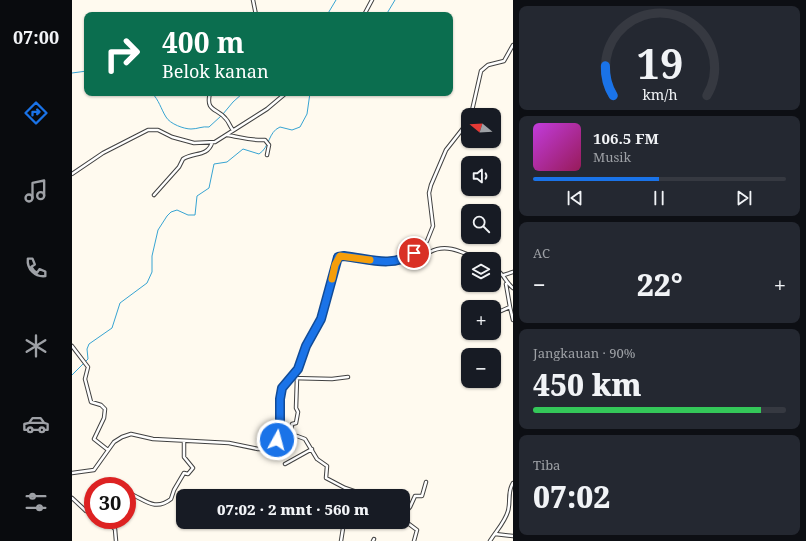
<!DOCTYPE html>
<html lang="id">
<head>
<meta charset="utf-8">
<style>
	:root { --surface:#171b24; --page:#242831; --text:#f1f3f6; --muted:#9ea1a6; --line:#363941; --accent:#1a73e8 }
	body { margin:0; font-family:"Noto Serif",serif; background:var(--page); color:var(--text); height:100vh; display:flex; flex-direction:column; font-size:15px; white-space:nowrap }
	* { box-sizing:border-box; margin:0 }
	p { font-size:13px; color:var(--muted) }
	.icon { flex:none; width:22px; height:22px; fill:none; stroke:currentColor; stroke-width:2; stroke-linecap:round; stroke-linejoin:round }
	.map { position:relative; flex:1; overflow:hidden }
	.panel { display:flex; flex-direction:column; gap:6px; padding:6px; background:#0d0f14; width:293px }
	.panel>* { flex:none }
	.hud { position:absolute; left:12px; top:12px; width:369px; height:84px; border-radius:8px; box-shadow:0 1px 3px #0004; background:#0b6e4f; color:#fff; overflow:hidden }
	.needle { width:26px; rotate:288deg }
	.buttons { position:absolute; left:389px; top:108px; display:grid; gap:8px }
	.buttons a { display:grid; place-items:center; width:40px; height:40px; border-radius:8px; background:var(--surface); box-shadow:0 1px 3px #0004; font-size:20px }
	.speed { position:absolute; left:12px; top:477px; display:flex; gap:8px; font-size:20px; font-weight:700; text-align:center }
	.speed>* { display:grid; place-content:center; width:52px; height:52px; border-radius:50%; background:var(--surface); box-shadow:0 1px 3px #0004; line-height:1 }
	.speed .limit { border:6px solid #d22; background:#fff; color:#111 }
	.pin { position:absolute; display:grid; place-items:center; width:34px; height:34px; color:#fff; margin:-17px; border:2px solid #fff; border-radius:50%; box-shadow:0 1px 4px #0007 }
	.me { position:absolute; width:44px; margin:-22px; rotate:7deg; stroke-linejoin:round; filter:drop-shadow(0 0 3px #0008) }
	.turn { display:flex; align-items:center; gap:14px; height:84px; padding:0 12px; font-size:18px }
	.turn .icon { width:52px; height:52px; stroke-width:2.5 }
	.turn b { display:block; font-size:28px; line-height:34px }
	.big { font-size:30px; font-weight:800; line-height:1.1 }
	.panel .card { flex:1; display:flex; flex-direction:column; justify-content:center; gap:6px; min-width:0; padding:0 14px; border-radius:8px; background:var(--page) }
	.panel .dial { align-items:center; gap:0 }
	.dial svg { height:104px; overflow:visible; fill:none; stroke:var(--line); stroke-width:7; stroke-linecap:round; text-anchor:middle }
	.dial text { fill:var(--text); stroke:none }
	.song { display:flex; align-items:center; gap:12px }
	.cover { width:48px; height:48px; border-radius:6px; background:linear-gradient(135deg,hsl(290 70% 55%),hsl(330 70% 35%)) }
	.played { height:4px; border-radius:2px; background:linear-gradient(90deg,var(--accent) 50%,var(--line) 50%) }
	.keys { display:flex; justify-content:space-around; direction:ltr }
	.heat { display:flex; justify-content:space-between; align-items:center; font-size:22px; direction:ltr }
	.charge { height:6px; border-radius:3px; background:linear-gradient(90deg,#34c759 90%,var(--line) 0) }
	.trip { position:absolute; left:104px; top:489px; width:234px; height:40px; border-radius:8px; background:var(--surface); box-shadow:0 1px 3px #0004; font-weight:800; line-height:40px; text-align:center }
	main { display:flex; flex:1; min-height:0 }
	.tab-bar { display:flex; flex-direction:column; width:72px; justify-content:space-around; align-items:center; background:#090b0e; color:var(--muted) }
	.tab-bar .icon { width:28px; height:28px }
	.tab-bar .current { color:var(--accent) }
	.tab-bar b { font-size:18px; color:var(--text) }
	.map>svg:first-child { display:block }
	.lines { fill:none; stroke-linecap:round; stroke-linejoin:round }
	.stream { stroke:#37a4d2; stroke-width:1 }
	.minor-casing { stroke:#414141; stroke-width:4.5 }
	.minor { stroke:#fff; stroke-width:2.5 }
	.route-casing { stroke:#114b97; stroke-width:10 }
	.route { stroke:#1a73e8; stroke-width:7 }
	.slow { stroke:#f59e0b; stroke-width:7 }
</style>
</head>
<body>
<main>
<nav class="tab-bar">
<b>07:00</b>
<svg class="icon current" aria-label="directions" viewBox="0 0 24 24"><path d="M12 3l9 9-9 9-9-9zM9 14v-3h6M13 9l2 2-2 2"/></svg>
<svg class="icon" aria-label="music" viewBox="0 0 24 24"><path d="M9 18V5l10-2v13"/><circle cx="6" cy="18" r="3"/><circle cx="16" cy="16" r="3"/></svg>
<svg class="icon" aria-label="phone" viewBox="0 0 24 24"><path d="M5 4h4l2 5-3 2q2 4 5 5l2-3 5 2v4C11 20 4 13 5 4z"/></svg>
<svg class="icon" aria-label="climate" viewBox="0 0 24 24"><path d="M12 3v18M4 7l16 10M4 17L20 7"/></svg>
<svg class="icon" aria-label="car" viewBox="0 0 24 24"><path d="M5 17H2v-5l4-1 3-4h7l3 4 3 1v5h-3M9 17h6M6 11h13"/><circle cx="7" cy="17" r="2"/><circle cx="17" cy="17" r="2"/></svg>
<svg class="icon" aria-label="filters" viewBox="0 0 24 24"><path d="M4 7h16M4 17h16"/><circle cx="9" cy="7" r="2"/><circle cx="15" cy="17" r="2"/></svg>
</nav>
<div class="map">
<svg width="441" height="541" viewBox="0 0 441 541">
	<rect width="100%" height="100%" fill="#fffaef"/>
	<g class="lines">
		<path class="stream" d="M255 15 264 0
			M314 15 323 0
			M0 73 15 71
			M80 93C87 100 89 109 94 117 98 124 112 129 119 129 126 129 130 126 137 127L149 116
			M151 114 161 102 171 93
			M0 375 16 359 15 349 17 344 40 328 48 303 75 283 80 272V256L86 230 95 216 99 212 105 210 116 215H123L125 196 137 188 142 164 155 162 171 149 187 154C198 147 196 132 208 127L220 130 228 127 235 114 238 93"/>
		<g class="minor-casing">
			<path id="minor" d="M181 0 184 15
				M292 15 300 0
				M138 93C133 112 146 108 154 119 157 122 158 127 161 130
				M399 115 409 71 416 65 432 61 441 45
				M155 135C168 137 180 141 193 140L197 145 195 155
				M0 174 31 153 76 130H86L100 137 122 143 143 142 195 109 214 93
				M82 195 107 167 111 159C122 152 135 157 140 143
				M329 261 339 264C346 261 351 256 358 252 374 243 390 252 406 259
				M422 268C434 275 432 281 441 288
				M432 275 441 272
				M438 307 441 320
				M422 314 438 307 434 284
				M0 346 16 367 13 379 19 402 29 405 33 409 32 418 22 439 36 450
				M220 378 260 379 276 377
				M208 436H225L233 439 245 459 255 466 254 478 273 488 296 496
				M219 436 220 424 224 423 226 412 224 408 225 378
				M213 464 240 449
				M0 473 22 470 42 442 50 437 59 434 81 439 157 443 186 449H196L200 447 208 436 207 399 210 388 226 369 234 346 249 319 266 257 272 256 311 262 329 261 342 253 355 241 361 226 357 193 359 185 374 150 396 122
				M278 496 280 491
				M0 498 14 511 21 514
				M55 503 61 495C74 501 84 511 99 499L102 490 112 473 116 474 121 468 112 457V441
				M331 515 338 507 343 496H350L354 482
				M33 520 43 529 44 541
				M327 522 337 524 345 530 342 541
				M39 525 44 520
				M423 534 441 536
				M269 541 272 522
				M301 541 302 539
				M418 541C424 531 433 522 436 511 439 501 435 492 441 483"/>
		</g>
		<use href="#minor" class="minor"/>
	</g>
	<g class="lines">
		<g class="route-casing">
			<path id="route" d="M205 440 208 431V399L210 388 226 369 234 346 249 319 266 257 272 256C298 259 319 268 342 253"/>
		</g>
		<use href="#route" class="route"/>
		<path class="slow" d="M260 279 263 265 268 256 298 260"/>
	</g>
</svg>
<div class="buttons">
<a><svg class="needle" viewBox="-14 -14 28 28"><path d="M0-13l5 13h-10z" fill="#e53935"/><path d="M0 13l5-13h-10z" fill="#9ea1a6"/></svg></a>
<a><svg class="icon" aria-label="sound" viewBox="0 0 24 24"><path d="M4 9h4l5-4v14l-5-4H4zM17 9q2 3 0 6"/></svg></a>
<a><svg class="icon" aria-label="search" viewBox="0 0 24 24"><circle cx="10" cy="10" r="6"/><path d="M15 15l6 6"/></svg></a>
<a><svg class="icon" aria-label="layers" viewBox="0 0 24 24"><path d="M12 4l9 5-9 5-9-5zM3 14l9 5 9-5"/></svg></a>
<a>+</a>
<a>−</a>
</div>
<div class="speed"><div class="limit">30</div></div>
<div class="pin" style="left:342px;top:253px;background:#d93025"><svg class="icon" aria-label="arrive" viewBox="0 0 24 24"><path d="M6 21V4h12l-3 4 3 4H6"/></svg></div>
<svg class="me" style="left:205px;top:440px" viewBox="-20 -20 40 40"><circle r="17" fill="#1a73e8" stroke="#fff" stroke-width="3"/><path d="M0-11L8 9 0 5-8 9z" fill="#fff"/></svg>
<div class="trip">07:02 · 2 mnt · 560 m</div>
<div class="hud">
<div class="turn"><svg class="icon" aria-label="right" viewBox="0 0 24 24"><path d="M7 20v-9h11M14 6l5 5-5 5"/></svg><div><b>400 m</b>Belok kanan</div></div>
</div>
</div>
<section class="panel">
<div class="card dial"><svg viewBox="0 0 100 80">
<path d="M14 69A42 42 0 1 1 86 69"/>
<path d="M14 69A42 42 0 0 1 8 46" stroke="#1a73e8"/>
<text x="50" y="56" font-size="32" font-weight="700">19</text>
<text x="50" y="72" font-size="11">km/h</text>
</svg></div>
<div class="card">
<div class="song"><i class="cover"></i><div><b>106.5 FM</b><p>Musik</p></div></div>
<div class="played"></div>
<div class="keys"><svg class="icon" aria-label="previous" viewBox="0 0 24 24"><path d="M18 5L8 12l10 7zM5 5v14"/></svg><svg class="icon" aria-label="pause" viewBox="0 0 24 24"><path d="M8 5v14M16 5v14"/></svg><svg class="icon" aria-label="next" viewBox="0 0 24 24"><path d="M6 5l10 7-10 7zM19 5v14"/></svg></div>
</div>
<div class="card"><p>AC</p>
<div class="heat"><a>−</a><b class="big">22°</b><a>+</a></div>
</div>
<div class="card"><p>Jangkauan · 90%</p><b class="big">450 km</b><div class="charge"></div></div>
<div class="card"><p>Tiba</p><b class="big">07:02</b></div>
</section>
</main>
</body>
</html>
